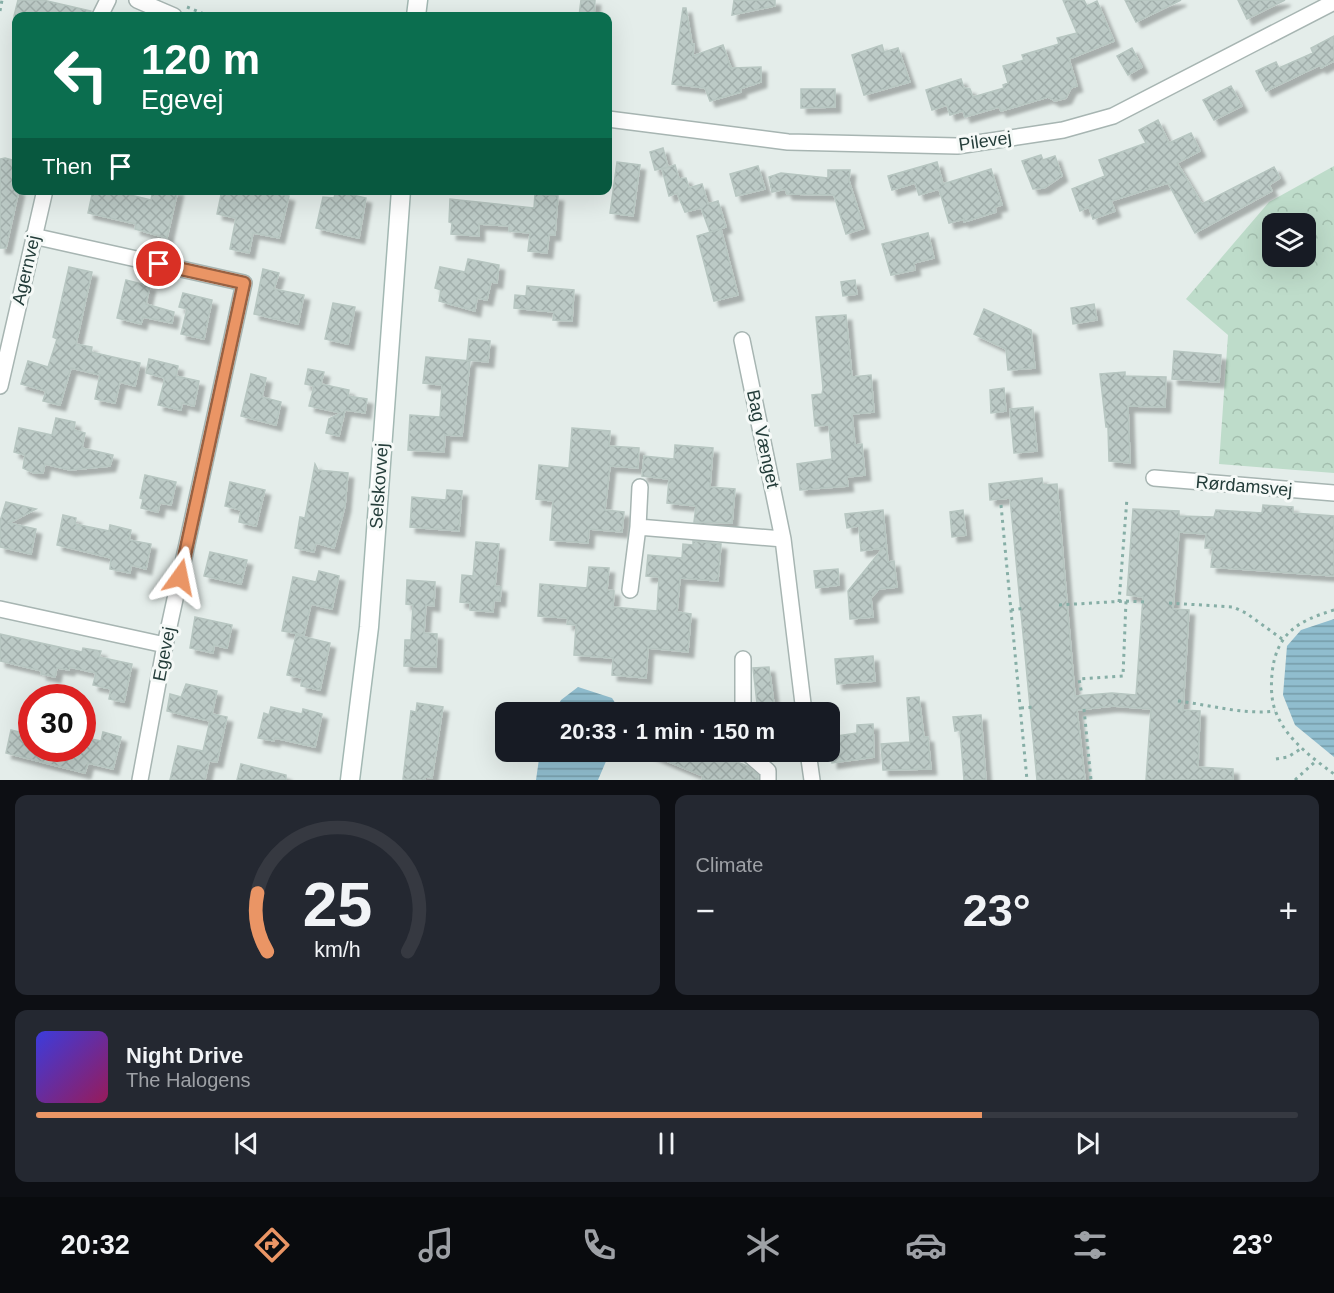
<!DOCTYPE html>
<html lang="en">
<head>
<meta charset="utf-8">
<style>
	:root { --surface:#171b24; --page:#242831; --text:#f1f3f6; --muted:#9ea1a6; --line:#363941; --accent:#ea9565 }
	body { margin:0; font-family:Helvetica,sans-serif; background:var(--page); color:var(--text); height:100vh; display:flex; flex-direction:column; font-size:22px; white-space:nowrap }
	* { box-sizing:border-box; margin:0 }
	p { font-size:20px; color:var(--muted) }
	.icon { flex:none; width:33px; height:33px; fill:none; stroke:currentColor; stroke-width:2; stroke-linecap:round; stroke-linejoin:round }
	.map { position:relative; height:780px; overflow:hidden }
	.details { display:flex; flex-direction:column; gap:15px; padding:15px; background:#0d0f14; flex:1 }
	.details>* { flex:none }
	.guide { position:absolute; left:12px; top:12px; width:600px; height:183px; border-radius:12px; box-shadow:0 6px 24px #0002; background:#0b6e4f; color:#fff; overflow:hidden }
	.fabs { position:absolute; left:1262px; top:213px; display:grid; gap:12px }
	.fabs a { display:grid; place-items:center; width:54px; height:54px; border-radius:12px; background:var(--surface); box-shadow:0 6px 24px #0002; font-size:30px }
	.speed { position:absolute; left:18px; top:684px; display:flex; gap:12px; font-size:30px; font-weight:700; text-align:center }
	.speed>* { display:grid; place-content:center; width:78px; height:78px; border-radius:50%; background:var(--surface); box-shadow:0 6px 24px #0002; line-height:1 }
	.speed .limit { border:9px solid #d22; background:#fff; color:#111 }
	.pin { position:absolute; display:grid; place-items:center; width:51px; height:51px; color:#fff; margin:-26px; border:3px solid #fff; border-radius:50%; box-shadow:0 2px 6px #0007 }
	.me { position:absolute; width:66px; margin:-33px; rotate:12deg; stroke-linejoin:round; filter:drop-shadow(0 0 4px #0008) }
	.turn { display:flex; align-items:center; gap:21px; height:126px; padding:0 30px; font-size:27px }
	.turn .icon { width:78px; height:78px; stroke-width:2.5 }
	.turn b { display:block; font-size:42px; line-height:51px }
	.then { display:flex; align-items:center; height:57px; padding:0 30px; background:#0003; gap:12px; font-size:22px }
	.big { font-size:45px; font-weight:800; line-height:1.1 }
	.details .tile { flex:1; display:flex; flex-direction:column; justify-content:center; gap:9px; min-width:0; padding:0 21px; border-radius:12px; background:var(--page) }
	.details .dial { align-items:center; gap:0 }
	.dial svg { height:156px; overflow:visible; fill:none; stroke:var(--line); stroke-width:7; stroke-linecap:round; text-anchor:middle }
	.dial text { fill:var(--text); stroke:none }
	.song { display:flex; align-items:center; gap:18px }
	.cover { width:72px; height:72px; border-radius:9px; background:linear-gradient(135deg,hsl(240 70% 55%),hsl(330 70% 35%)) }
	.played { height:6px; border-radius:3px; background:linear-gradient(90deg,var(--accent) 75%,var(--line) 75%) }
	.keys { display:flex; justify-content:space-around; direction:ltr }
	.heat { display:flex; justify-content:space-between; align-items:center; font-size:33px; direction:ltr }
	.details .tiles { flex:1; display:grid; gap:15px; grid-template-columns:1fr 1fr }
	.tile:last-child { grid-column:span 2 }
	.trip { position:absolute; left:495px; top:702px; width:345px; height:60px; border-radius:12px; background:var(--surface); box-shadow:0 6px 24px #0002; font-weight:800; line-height:60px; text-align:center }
	.dock { display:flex; height:96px; justify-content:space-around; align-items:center; background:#090b0e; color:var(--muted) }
	.dock .icon { width:42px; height:42px }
	.dock .current { color:var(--accent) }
	.dock b { font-size:27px; color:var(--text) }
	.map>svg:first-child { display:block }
	.forest { fill:url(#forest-crowns); fill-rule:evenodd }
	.water { fill:url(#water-rules) }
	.building { fill:url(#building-cross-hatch); stroke:#b7c6c1; stroke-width:1.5; filter:url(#shadow) }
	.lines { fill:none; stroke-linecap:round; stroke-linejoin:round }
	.street-casing { stroke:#a7b5b2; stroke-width:18 }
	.secondary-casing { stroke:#a3b8b3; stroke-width:21 }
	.path { stroke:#86aea6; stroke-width:3; stroke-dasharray:3 4.5; stroke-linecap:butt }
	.street { stroke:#fff; stroke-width:15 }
	.secondary { stroke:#fff; stroke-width:18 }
	.route-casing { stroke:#986142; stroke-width:15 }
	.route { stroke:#ea9565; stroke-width:10 }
	.labels { text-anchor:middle; stroke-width:6; stroke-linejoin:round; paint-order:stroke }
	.street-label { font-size:18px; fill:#243d3a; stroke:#f5f9f7 }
</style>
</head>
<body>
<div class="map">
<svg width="1334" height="780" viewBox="0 0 1334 780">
	<defs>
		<pattern id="forest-crowns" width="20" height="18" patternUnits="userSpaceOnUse" patternTransform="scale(1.5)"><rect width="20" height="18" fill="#bedcca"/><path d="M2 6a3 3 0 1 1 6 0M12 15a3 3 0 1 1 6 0" fill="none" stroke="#a3beae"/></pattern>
		<pattern id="water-rules" width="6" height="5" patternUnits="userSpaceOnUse" patternTransform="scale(1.5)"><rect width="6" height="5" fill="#90bdce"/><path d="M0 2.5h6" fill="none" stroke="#759ba8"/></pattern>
		<pattern id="building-cross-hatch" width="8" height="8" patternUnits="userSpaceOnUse" patternTransform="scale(1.5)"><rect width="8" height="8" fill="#bccac6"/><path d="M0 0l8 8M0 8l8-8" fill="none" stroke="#a1aeab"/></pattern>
		<filter id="shadow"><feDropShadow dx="5.5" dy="5.5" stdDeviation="1.5" flood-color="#0004"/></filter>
	</defs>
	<rect width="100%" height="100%" fill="#e4edea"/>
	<path class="forest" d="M1334 166V473L1219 464 1228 335 1186 299 1269 202ZM1272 224H1305V256H1272Z"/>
	<path class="water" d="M1334 619V757L1295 725 1283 695 1287 646 1301 630Z
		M578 687 612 698 621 712H554L561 700Z
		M540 752H610L598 780H536Z"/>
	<path class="building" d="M18 0H43L91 11 90 16H14Z
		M581 0H595L594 16H579Z
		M734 0H775V6L732 15Z
		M1063 0H1084L1087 6 1097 1 1114 41 1069 59 1077 86 1071 88 1066 98 1055 101 1048 97 1001 111 999 107 965 117 963 111 950 115 947 105 932 110 926 90 961 79 964 88 970 89 973 97 1004 88 1003 85 1008 83 1003 66 1024 60 1022 55 1059 44 1057 38 1077 33Z
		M1125 0H1181L1136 22Z
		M1238 0H1285L1247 19Z
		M683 8H686L692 44H694L693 56 723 45 731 68 761 67V82L740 89 741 92 710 101 705 88 672 84Z
		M1334 36V61L1321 68 1320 65 1266 91 1256 71 1276 62 1279 68 1313 53 1311 48Z
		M882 45 884 52 898 48 910 82 864 95 852 55Z
		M1132 48 1142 67 1128 75 1117 56Z
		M1231 86 1242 106 1214 120 1203 100Z
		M801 89H835V107L801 108Z
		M1158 120 1169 143 1191 133 1200 151 1177 163 1202 204 1274 167 1280 178 1269 185 1272 191 1195 233 1168 183 1111 201 1115 211 1093 219 1089 207 1080 211 1072 189 1105 176 1099 160 1146 143 1139 130Z
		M663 148 668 167 655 170 650 152Z
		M1041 155 1043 160 1055 156 1062 176 1044 188 1033 189 1022 161Z
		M5 158 16 161V190H19L6 248H0V159Z
		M617 162 640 165 633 216 610 213Z
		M937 162 943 184 991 169 1002 205 995 207 996 212 964 222V219L949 223 939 189 919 195 915 183 892 190 888 176Z
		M675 165 679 179 686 178 689 188 702 184 708 204 718 201 726 227 710 232 701 208 685 212 677 193 669 196 662 169Z
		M758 166 765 189 736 196 730 174Z
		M828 170H850L849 181 864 228 846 234 834 195 787 194 785 189 772 192 769 177 781 173 828 178Z
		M93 190H110L151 200 153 190H178L167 238 135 229 136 224 88 213Z
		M222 190H265L289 196 279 238 253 233 249 253 230 249 236 218 217 214Z
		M336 191 366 198 359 238 316 228 323 197 334 198Z
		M535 194 558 196 555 235H549L547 253 528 251 530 233 509 231V226L479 224V236L451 234 452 223 449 222 450 199 534 208Z
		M721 229 738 295 714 301 697 236Z
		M928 233 934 258 914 263 915 270 891 275 882 244Z
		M468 259 499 265 497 283 491 282 487 300 477 298 475 311 439 301 441 290 435 288 440 267 465 272Z
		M69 267 92 272 76 344 92 347 91 352 140 363 135 386 120 382 115 403 95 399 100 375 71 368 60 405 43 401 46 391 21 384 28 361 48 367 57 339 53 337Z
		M263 269 279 273 274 289 304 295 298 324 254 314Z
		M126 280 150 286 146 304 174 312 172 323 143 317 141 324 117 318Z
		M855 280 857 294 843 296 841 282Z
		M527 286 574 290 572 321 553 320 554 312 514 308 515 295 526 296Z
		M183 293 212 300 204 339 181 334 187 309 179 307Z
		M333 303 355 307 348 344 325 339Z
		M1094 304 1097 320 1073 324 1071 308Z
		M984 309 1031 330 1035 368 1008 370 1006 349 974 334Z
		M846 315 852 377 871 375 874 412 852 414 855 445 862 444 865 475 847 477 848 486 800 490 797 464 832 459 829 425 815 426 812 395 822 394 823 388 816 317Z
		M469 339 490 341 488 362 467 360Z
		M1174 351 1221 355 1219 382 1172 379Z
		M426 357 470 361 462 436 445 435 444 452 408 450 410 415 440 417 442 385 423 383Z
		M149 359 178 366 176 376 199 381 194 406 182 403 181 410 158 405 165 378 146 373Z
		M308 369 324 372 321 384 349 390 348 396 367 399 365 413 345 410 339 436 326 433 329 419 341 413 309 406 314 386 305 384Z
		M1125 372V376L1166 377 1165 407 1128 406 1130 463 1109 461 1108 427H1106L1100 374Z
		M251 374 266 378 262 397 281 402 276 425 241 416Z
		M1004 388 1006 411 991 413 990 390Z
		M1033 407 1037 451 1014 453 1010 409Z
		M56 418 75 422 74 430 85 433 82 448 113 455 110 466 70 470 45 464 43 473H34L23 468 25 455 14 452 19 428 52 435Z
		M572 428 610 431 609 446 639 448 638 468 610 466 605 510 624 512 622 532 589 529 588 543 550 540 553 501 536 499 539 465 569 468Z
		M675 445 713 448 710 487 735 489 732 523 694 522 696 506 667 503 669 479 642 476 644 456 674 459Z
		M315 464 318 470 348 473 345 506 334 548 316 543 314 552 295 548 300 517 305 518Z
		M145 475 176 482 171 505 160 503 158 512 141 508 143 499 140 498Z
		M1042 478 1043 485 1057 484 1075 696 1112 693 1136 695 1143 597 1127 595 1133 509 1179 511V516L1214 517 1216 510 1262 513 1263 505 1293 507V513L1334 516V576L1211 567 1213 548H1205L1206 534 1179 532 1173 609 1189 610 1183 710 1200 711 1198 767 1233 769V780H1146L1151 709 1113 706 1077 710 1085 780H1037L1010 498 990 500 989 484Z
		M230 482 265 490 256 526 239 522 241 510 225 506Z
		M447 490 462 491 459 531 410 527 412 497 446 500Z
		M6 502 36 509 9 523 36 529 31 554 0 547V521Z
		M883 510 888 562 894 561 897 587 879 589 871 598 873 617 850 619 848 591 883 548 861 551 859 526 847 528 845 514Z
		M963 510 966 535 952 537 950 512Z
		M63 515 76 518 75 524 109 531 110 525 131 530 129 540 151 544 146 569 131 565 130 573 110 569 111 558 57 545Z
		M693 541 721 544 718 581 680 578 677 612 691 614 688 652 648 648 646 678 612 675 613 658 574 655 576 625 567 624 568 618 538 616 540 584 587 588 589 567 609 568 607 590 614 591 613 607 657 611 659 577 646 576 648 555 682 558 683 544 693 545Z
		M476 542 499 544 495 586 501 587 500 601 494 600 493 612 470 610V603L460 602 462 575 473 576Z
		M210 552 247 560 241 584 204 576Z
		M838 569 839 585 816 588 814 571Z
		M319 571 339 576 332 609 311 604 304 635 282 631 293 577 316 582Z
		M407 580 435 582 434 606 426 605 424 633 437 634 436 667 404 666 405 640H411L413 605 406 604Z
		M195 617 232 625 227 648 214 645 213 653 190 648Z
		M0 634 82 652 83 648 101 651 99 657 132 664 124 702 109 699 111 689 93 685 96 673 70 667 69 670 57 668 55 677 41 674 42 671 0 661Z
		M296 635 330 643 320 690 301 686 302 678 287 675Z
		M873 656 875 681 837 684 835 659Z
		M769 667 775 712H758L753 668Z
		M186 684 217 691 212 714 227 717 217 762 209 761 205 780H170L178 746 203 751 210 721 167 711 170 694 181 697Z
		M919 697 924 737H928L931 769 883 770 881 744 910 742 907 698Z
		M417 703 443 707 432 778 425 777V780L403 779 411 711 416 712Z
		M271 707 302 714 303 709 322 714 315 747 275 738 274 741 258 738 264 713 269 715Z
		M981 715 986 780H964L960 730 955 731 953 717Z
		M873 724 874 757 832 763 831 737 857 733V725Z
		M11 730 32 735V748H82V737L101 741 103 732 121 737 113 769 88 763 85 773 6 753Z
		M645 752H712L747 766 758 775V780H702L703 776Z
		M241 764 286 775V780H237Z"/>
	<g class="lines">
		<g class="street-casing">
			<path id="street" d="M137 0 174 16
				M100 16 108 0
				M608 119 788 142 957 146 1063 130 1113 116 1334 2
				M33 236 244 283 165 645 140 780
				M742 340 783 539 804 712
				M0 386 45 190
				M1154 478 1334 493
				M638 527 640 487
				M630 590 638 527 783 539
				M0 609 165 645
				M743 712V659
				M746 752 768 771V780
				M808 752 812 780"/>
		</g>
		<g class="secondary-casing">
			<path id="secondary" d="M416 16 418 0
				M350 780 369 627 401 190"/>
		</g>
		<path class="path" d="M187 7 209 16
			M0 11 2 0
			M1001 505 1027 780
			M1126 601 1145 602
			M1119 602 1127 498
			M1169 603 1233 607 1246 613 1282 639
			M1059 605 1126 601 1123 676 1079 679 1082 695
			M1011 610 1025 608
			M1334 610C1298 621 1276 633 1272 674 1271 685 1271 699 1275 710 1285 738 1311 757 1334 774
			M1178 701C1211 705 1243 715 1275 711
			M1021 708 1035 707
			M1084 709 1091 780
			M1276 759 1288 757 1302 748
			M1295 780 1316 761"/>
		<use href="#street" class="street"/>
		<use href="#secondary" class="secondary"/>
	</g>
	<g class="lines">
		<g class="route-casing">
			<path id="route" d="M159 264 244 283 180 577"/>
		</g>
		<use href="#route" class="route"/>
	</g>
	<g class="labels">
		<g class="street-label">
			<text transform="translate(985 141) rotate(-8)" y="6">Pilevej</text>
			<text transform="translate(26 270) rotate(-77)" y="6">Agernvej</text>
			<text transform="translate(763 439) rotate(78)" y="6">Bag Vænget</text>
			<text transform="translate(379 486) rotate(-86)" y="6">Selskovvej</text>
			<text transform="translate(1244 486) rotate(5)" y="6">Rørdamsvej</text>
			<text transform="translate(164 654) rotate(-79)" y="6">Egevej</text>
		</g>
	</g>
</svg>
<div class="fabs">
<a><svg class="icon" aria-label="layers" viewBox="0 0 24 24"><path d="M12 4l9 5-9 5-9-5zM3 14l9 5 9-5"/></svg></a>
</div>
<div class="speed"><div class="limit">30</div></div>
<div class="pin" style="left:159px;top:264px;background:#d93025"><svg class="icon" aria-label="arrive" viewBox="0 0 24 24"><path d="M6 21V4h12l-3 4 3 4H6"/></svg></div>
<svg class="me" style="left:180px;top:577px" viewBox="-20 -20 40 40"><path d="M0-17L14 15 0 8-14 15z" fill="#ea9565" stroke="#fff" stroke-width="4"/></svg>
<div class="trip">20:33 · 1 min · 150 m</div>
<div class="guide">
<div class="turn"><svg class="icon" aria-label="left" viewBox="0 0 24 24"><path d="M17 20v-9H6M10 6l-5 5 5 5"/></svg><div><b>120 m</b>Egevej</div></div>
<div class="then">Then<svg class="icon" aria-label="arrive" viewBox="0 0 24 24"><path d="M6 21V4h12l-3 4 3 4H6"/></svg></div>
</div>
</div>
<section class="details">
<div class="tiles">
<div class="tile dial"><svg viewBox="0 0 100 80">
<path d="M14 69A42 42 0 1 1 86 69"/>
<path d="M14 69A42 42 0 0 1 9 39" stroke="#ea9565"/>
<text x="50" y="56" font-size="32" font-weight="700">25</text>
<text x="50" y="72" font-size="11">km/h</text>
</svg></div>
<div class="tile"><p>Climate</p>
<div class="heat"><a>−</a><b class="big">23°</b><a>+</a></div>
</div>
<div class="tile">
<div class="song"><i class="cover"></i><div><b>Night Drive</b><p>The Halogens</p></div></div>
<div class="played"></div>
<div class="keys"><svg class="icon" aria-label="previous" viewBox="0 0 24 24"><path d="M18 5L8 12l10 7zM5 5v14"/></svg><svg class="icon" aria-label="pause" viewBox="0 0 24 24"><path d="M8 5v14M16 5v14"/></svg><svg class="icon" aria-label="next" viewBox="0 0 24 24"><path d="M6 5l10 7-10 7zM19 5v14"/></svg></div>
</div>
</div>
</section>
<nav class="dock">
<b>20:32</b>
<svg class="icon current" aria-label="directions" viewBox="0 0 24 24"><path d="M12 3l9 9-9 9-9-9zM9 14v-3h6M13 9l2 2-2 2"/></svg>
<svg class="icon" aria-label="music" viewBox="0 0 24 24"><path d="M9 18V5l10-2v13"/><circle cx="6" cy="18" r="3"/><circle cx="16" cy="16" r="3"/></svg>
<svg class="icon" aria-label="phone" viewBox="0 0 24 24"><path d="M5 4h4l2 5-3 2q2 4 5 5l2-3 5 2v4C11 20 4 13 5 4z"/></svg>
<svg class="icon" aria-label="climate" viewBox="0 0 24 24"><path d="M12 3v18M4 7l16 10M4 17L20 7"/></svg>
<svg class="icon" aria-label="car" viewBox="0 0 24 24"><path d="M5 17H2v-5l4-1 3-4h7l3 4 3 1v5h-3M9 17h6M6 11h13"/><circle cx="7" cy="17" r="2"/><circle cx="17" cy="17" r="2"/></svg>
<svg class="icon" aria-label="filters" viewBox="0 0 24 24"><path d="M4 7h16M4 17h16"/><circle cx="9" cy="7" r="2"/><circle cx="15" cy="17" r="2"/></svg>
<b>23°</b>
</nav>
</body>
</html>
